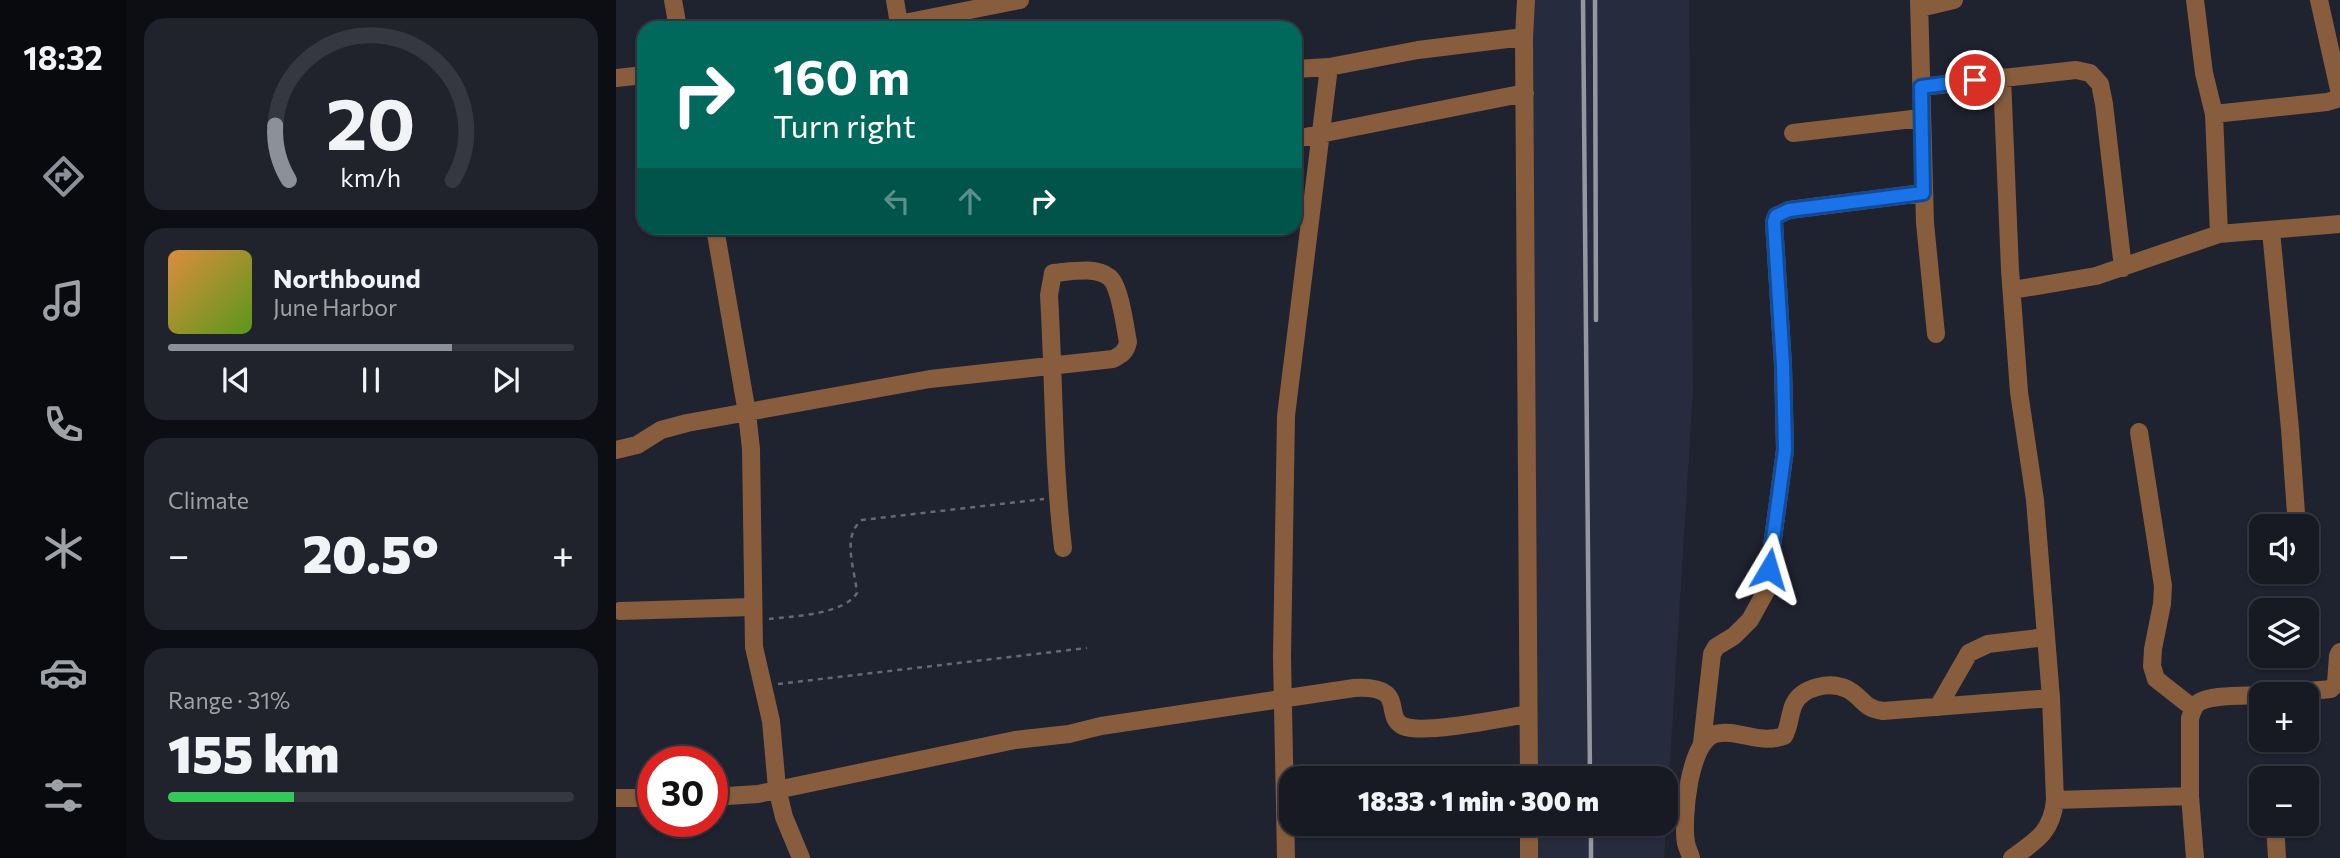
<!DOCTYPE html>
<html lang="en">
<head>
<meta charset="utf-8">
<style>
	:root { --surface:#171a23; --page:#20232b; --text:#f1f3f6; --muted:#9ea1a6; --line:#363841; --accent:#8c9099 }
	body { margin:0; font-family:Commissioner,sans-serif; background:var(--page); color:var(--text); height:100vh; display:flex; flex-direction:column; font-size:26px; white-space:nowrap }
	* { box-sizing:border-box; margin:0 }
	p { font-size:23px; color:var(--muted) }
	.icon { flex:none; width:38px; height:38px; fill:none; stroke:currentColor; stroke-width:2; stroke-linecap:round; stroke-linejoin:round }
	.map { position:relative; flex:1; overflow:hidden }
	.sheet { display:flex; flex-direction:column; gap:18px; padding:18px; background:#0d0e13; width:490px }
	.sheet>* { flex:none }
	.hud { position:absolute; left:21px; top:21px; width:665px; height:214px; border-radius:21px; box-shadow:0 2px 5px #0004,0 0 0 2px var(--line); background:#00695c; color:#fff; overflow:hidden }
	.tools { position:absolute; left:1633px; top:514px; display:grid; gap:14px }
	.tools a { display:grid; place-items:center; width:70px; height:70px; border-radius:14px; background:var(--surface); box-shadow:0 2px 5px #0004,0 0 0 2px var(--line); font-size:35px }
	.speed { position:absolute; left:21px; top:746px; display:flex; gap:14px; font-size:35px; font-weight:700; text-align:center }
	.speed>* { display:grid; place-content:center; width:91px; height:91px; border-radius:50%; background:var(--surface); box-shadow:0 2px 5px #0004,0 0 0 2px var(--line); line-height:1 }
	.speed .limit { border:10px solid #d22; background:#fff; color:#111 }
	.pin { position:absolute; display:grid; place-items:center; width:60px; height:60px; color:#fff; margin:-30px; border:4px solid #fff; border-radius:50%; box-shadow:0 2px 7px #0007 }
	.me { position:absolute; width:77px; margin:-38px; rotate:7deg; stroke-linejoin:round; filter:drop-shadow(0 0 5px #0008) }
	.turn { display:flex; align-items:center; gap:24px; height:147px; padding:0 21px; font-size:32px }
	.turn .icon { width:91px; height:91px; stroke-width:2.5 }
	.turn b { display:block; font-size:49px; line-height:60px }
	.lanes { display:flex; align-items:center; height:66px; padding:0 21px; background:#0003; justify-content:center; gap:35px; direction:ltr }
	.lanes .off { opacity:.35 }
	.big { font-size:52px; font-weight:800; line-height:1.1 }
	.sheet .card { flex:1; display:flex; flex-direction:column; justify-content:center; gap:10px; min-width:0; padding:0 24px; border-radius:21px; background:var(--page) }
	.sheet .dial { align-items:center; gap:0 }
	.dial svg { height:182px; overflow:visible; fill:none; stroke:var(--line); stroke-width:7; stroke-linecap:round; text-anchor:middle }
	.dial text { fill:var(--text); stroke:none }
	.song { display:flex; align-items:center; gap:21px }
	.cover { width:84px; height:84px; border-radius:10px; background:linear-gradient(135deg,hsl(30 70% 55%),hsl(90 70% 35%)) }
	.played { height:7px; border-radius:4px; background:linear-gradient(90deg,var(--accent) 70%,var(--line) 70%) }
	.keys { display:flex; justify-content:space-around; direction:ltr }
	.heat { display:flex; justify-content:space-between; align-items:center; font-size:38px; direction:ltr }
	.charge { height:10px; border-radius:5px; background:linear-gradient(90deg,#34c759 31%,var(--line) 0) }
	.trip { position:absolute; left:663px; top:766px; width:399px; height:70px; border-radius:21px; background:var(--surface); box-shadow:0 2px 5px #0004,0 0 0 2px var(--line); font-weight:800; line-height:70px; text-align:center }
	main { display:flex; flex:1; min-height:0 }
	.menu { display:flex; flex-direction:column; width:126px; justify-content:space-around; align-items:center; background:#090a0e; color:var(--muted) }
	.menu .icon { width:49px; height:49px }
	.menu .current { color:var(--accent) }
	.menu b { font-size:32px; color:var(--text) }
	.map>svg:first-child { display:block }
	.built { fill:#272b3e }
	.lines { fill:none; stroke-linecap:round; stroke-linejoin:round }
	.path { stroke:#666975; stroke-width:2.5; stroke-dasharray:5 5; stroke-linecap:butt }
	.minor { stroke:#875d3d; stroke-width:18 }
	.rail { stroke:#9496a1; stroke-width:4.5 }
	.route-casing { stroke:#114b97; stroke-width:18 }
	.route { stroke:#1a73e8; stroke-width:12 }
</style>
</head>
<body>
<main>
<nav class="menu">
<b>18:32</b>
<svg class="icon current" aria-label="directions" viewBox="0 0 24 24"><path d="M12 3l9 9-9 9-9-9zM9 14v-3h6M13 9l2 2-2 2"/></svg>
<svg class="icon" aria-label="music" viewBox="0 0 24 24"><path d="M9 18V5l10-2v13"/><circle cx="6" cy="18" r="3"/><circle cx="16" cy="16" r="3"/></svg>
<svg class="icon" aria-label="phone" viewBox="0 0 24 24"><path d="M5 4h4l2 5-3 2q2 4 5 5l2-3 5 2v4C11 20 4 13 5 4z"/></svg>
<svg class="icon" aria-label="climate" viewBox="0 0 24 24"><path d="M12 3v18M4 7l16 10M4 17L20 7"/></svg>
<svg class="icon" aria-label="car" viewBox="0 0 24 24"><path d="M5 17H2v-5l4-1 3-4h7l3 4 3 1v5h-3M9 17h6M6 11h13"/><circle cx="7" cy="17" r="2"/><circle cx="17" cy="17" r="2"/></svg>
<svg class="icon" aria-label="filters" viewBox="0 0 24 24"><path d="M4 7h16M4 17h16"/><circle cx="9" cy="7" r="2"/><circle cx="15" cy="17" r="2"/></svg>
</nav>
<section class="sheet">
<div class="card dial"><svg viewBox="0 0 100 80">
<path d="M14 69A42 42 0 1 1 86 69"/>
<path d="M14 69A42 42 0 0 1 8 45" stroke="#8c9099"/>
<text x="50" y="56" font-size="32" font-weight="700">20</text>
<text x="50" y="72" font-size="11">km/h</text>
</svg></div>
<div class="card">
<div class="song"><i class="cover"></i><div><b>Northbound</b><p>June Harbor</p></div></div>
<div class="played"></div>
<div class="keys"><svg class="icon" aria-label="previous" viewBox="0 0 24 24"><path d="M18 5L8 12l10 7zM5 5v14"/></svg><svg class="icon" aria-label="pause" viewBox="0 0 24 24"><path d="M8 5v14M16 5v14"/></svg><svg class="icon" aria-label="next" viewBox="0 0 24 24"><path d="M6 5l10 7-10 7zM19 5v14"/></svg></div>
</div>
<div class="card"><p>Climate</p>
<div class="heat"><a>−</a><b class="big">20.5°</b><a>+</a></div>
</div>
<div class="card"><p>Range · 31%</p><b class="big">155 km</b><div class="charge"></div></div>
</section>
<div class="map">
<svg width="1724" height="858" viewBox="0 0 1724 858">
	<rect width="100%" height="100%" fill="#1f222f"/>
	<path class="built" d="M912 0H1073L1077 391 1048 858H915V824H1050V779H914Z"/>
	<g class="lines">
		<path class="path" d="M153 619C177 616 227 615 241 593 239 570 225 536 246 520L428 499
			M162 684 471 648"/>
		<path class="minor" d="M57 0 62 28
			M279 0 283 24
			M910 0 908 37 913 779
			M1303 0 1309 223 1320 334
			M1579 0 1588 73 1598 114 1603 234
			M1703 0 1724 94
			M1304 8 1338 0
			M280 28 283 24 404 0
			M679 69 713 67 802 50 908 37
			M1386 77 1394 270 1403 392 1419 500 1435 698 1439 800C1436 832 1420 841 1396 858
			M0 78 28 75
			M1305 87 1460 70 1474 73 1484 84 1488 104 1507 268
			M1598 114 1711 102 1724 98
			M1177 133 1305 118
			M679 139 909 93
			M99 228 131 413 135 449 138 647 155 721 161 788 168 817 185 858
			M1655 231 1674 429 1681 527
			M1397 290 1480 276 1603 234 1724 224
			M1523 432 1547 586 1546 604 1537 649 1536 666 1540 679 1577 708
			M0 450 21 445 45 430 71 423 314 379 497 359C505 355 510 352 512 342 509 327 504 285 493 277 479 266 453 272 437 273L433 295C438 379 437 464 447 548
			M4 611 136 607
			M1649 695 1715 689 1720 683 1722 656 1724 652
			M1322 707 1353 653 1372 644 1430 637
			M1086 743 1096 654 1100 647 1118 636 1134 620 1150 591 1169 450 1167 365 1158 222 1160 216 1173 210 1307 193
			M96 797 142 794 399 740 453 734 485 726 738 688C793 685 766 716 787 726 807 735 888 718 912 714
			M0 798H37
			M1439 800 1574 796
			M913 824V858
			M1659 824 1661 858
			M670 858 666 657 670 416 713 67
			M1075 858C1074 853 1071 848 1070 843 1066 819 1073 741 1099 734 1121 728 1141 745 1168 736 1174 726 1173 715 1178 704 1186 687 1214 681 1231 689 1247 697 1246 708 1267 711L1435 698
			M1579 858 1574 796V718C1576 713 1577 707 1582 703 1594 694 1630 696 1645 695"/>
		<path class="rail" d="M967 0 974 779
			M979 0 980 320
			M975 824V858"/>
	</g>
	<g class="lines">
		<g class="route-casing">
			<path id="route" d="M1153 569 1169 450 1167 365 1158 222 1160 216 1173 210 1307 193 1305 87 1359 80"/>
		</g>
		<use href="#route" class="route"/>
	</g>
</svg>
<div class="tools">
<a><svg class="icon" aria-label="sound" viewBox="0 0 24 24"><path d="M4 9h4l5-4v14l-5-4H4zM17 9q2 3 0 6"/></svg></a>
<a><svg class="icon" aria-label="layers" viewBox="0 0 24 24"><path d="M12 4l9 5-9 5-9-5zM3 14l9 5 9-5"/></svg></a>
<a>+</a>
<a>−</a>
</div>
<div class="speed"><div class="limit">30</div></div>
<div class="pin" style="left:1359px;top:80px;background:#d93025"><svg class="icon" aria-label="arrive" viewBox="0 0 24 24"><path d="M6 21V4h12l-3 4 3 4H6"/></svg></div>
<svg class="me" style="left:1153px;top:569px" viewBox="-20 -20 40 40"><path d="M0-17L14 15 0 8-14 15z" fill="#1a73e8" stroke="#fff" stroke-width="4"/></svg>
<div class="trip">18:33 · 1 min · 300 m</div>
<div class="hud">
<div class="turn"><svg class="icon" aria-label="right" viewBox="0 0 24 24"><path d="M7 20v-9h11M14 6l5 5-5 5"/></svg><div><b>160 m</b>Turn right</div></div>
<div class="lanes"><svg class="icon off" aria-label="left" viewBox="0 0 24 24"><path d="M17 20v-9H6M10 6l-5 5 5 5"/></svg><svg class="icon off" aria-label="ahead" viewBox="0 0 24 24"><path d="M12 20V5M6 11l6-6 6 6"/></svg><svg class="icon" aria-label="right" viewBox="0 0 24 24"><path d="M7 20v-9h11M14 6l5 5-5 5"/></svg></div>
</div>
</div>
</main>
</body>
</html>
